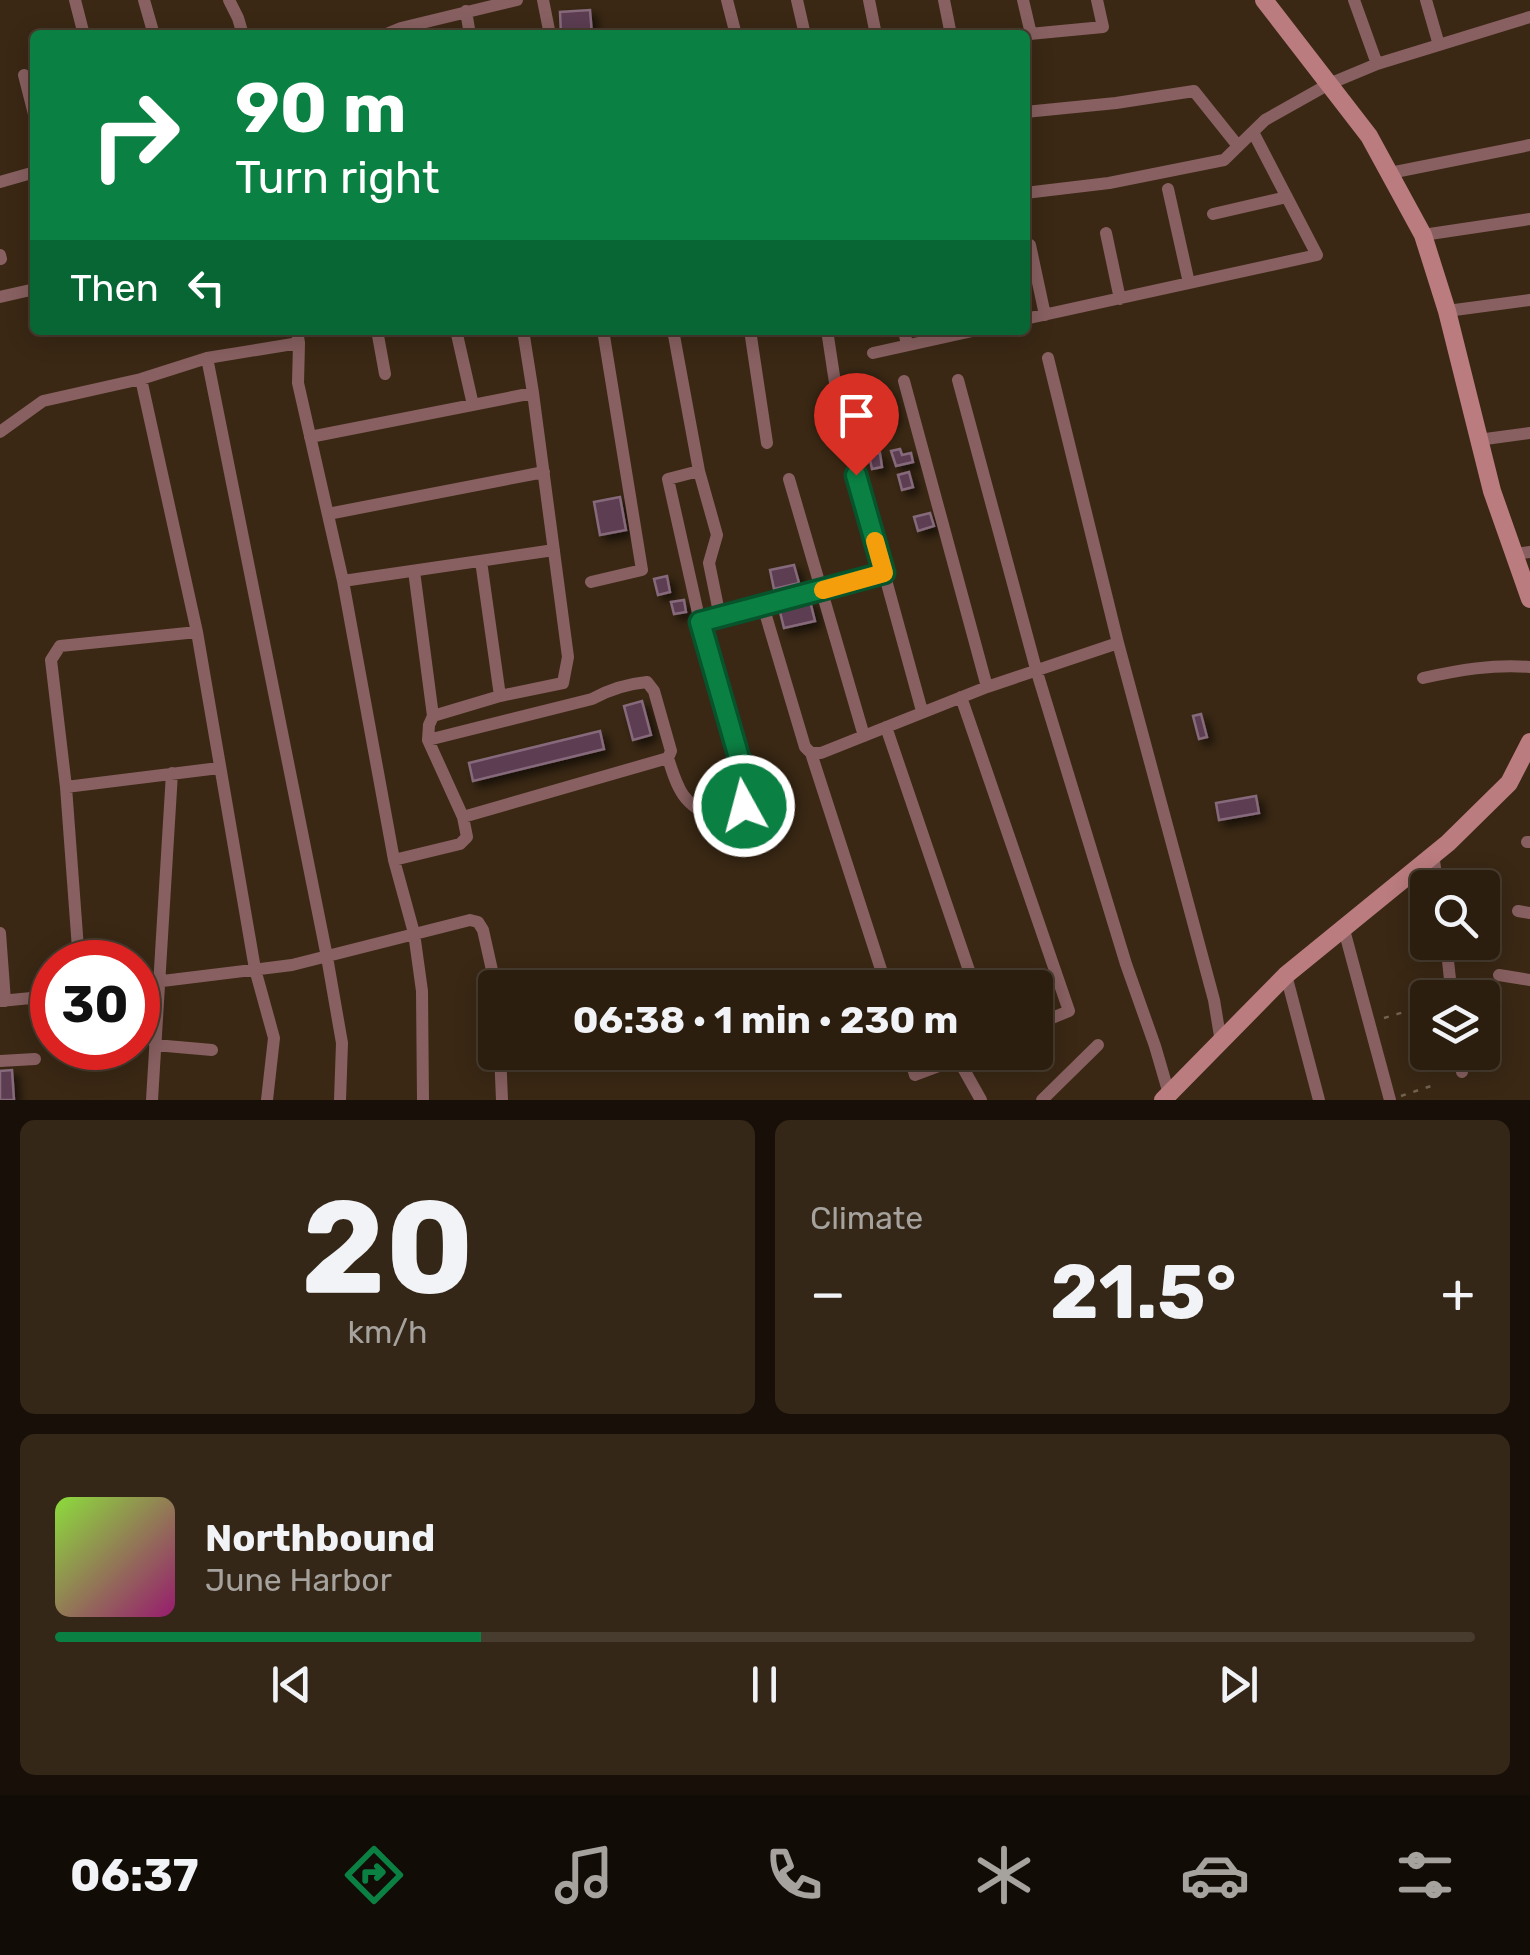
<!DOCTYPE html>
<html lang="en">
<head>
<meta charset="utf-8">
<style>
	:root { --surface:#2c1e0f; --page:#342718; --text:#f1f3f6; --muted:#a6a29e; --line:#483c2f; --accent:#0b8043 }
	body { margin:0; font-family:Rubik,sans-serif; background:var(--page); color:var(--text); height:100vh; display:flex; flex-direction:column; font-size:38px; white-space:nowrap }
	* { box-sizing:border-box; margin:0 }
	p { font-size:32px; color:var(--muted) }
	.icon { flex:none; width:55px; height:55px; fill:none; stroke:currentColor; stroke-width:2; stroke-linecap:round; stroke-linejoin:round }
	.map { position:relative; height:1100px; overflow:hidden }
	.drawer { display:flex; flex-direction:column; gap:20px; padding:20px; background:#181008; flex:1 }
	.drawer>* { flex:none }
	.guide { position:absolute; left:30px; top:30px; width:1000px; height:305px; border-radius:10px; box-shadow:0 5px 25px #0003,0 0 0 2px var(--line); background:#0b8043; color:#fff; overflow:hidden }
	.controls { position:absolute; left:1410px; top:870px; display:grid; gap:20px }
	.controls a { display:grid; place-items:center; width:90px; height:90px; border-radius:10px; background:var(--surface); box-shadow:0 5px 25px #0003,0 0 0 2px var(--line); font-size:50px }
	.speed { position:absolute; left:30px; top:940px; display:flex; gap:20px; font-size:50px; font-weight:700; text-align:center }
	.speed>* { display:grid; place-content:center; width:130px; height:130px; border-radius:50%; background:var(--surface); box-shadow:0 5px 25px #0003,0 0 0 2px var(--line); line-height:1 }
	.speed .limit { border:15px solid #d22; background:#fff; color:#111 }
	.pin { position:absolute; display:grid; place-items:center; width:85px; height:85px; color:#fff; margin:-102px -42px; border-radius:50% 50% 50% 0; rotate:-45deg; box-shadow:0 0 10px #0007 }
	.pin .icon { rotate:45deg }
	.me { position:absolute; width:110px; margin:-55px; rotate:353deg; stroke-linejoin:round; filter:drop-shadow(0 0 8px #0008) }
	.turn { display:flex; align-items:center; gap:35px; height:210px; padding:0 40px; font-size:45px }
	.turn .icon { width:130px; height:130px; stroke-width:2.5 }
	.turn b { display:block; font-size:70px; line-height:85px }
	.then { display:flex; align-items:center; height:95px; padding:0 40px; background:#0003; gap:20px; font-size:38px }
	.big { font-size:75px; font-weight:700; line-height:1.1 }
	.drawer .widget { flex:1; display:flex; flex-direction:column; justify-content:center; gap:15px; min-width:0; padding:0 35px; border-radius:15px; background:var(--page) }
	.drawer .dial { align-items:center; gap:0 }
	.dial b { font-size:130px; line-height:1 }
	.song { display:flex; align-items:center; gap:30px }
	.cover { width:120px; height:120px; border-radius:15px; background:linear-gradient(135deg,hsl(90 70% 55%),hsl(320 70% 35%)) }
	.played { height:10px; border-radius:5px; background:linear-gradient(90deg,var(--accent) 30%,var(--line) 30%) }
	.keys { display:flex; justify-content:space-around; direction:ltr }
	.heat { display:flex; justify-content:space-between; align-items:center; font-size:55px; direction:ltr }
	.drawer .tiles { flex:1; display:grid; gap:20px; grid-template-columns:1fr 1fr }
	.widget:last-child { grid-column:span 2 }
	.trip { position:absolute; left:478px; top:970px; width:575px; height:100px; border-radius:10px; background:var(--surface); box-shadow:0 5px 25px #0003,0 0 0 2px var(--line); font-weight:700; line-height:100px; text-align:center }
	.tab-bar { display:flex; height:160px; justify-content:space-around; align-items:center; background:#120c06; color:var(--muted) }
	.tab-bar .icon { width:70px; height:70px }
	.tab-bar .on { color:var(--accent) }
	.tab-bar b { font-size:45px; color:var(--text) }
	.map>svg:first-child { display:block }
	.building { fill:#5c3c51; stroke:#866b7c; stroke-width:2.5; filter:url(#shadow) }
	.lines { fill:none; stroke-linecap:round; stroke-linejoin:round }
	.path { stroke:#726250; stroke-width:2.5; stroke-dasharray:5 8; stroke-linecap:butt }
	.street { stroke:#886061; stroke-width:12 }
	.secondary { stroke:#bb7c7f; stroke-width:18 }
	.route-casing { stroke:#07532c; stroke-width:25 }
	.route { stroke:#0b8043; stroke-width:18 }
	.slow { stroke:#f59e0b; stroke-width:18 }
</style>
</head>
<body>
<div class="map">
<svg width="1530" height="1100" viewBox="0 0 1530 1100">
	<defs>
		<filter id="shadow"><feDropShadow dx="5.5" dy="5.5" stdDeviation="5" flood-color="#0009"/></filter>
	</defs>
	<rect width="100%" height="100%" fill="#3a2814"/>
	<path class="building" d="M590 10 592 35H561L560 12Z
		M888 396 893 418 879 421 874 399Z
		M900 449 902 455 911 453 913 462 896 466 891 451Z
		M880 453 882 467 872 469 869 455Z
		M909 472 913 487 902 490 898 475Z
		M620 497 626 530 600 535 594 502Z
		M930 513 934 526 918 531 914 517Z
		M794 565 799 583 774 589 770 570Z
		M667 576 670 592 658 595 654 579Z
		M684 600 686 612 674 614 671 602Z
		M810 601 815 621 784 628 779 608Z
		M642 701 651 735 633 740 624 706Z
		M1201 714 1207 737 1199 739 1193 716Z
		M600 731 604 749 473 781 469 763Z
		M1256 796 1259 813 1219 820 1216 803Z
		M12 1070 14 1100H0V1071Z"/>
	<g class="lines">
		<path class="path" d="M1384 1018 1411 1010
			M1401 1096 1431 1086"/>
		<path class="street" d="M75 0 84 35
			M144 0 154 35
			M229 0 238 18 243 35
			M543 0 550 35
			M727 0 736 35
			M797 0 805 35
			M869 0 876 35
			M944 0 951 35
			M1023 0 1031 34
			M1354 0 1377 64
			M1426 0 1439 45
			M466 11 470 35
			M384 35 401 28 517 0
			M1019 35 1103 27 1097 0
			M24 75 35 118
			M1025 112 1116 103 1194 91 1238 146
			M1390 173 1530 145
			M0 182 35 172
			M1168 189 1189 283
			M1025 193 1109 183 1224 160 1265 120 1329 84 1377 64 1530 17
			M1213 214 1287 197
			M1106 233 1120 299
			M1423 235 1530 219
			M1030 245 1045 315
			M0 255 1 259
			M0 297 35 289
			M1447 311 1530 300
			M1025 319 1317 255 1253 132
			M377 330 385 374
			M456 330 473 405
			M673 330 699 471 668 479 700 622 884 573
			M750 330 767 443
			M827 330 839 409 922 711
			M904 330 907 345
			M299 343 298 383 343 581 394 860 414 933 422 991 423 1100
			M873 353 977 330
			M207 358 327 957 342 1043 340 1100
			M1048 358 1118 643 1214 1000 1221 1042
			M141 379 197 632 255 969 274 1038 267 1100
			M958 380 1036 669 1126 964 1155 1046 1169 1094
			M904 381 987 687
			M0 432 43 401 141 379 207 358 299 343 297 330
			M310 437 533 393
			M1478 440 1530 433
			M699 471 717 535 709 563 720 617
			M789 479 864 736
			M328 514 544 472
			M1514 554 1530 552
			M481 561 500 696
			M343 581 554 550
			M591 582 642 570 603 330
			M763 606 805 747 811 753H821L987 687 1118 643
			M1423 678C1459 670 1493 664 1530 667
			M961 697 1069 1011 1035 1025
			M433 716 500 696 563 683 568 657 533 393 523 330
			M886 727 975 988
			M428 740 592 699C610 689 626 684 647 682L654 691 671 751 668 758 463 817
			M811 753 887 988
			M668 758C677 787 683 807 716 817L744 806 748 798 745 782 700 622
			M66 787 219 768
			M1527 842H1530
			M1433 854 1438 888
			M394 860 460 844 467 837 463 817 428 740 429 725 433 716 414 571
			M1518 911 1530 913
			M1343 926 1390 1100
			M0 933 5 1001
			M1446 942 1452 998
			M79 962 66 787 51 660 60 646 197 632
			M1286 975 1319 1100
			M1499 975 1530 980
			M138 984 292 965 470 920 478 922 483 930 496 988
			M0 1001 52 996
			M155 1045 212 1050
			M500 1052 502 1100
			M908 1052 915 1075 958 1059 981 1100
			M1459 1052 1462 1072
			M0 1061 35 1059
			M152 1100 172 773
			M1042 1100 1098 1045"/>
		<path class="secondary" d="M1264 0 1369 136 1423 235 1447 311 1492 491 1530 599
			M1163 1100 1286 975 1448 843 1509 783 1530 742"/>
	</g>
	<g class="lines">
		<g class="route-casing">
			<path id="route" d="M744 806 748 798 746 782 700 622 884 573 856 475"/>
		</g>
		<use href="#route" class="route"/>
		<path class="slow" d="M823 590 884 573 875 541"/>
	</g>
</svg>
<div class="controls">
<a><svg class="icon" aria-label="search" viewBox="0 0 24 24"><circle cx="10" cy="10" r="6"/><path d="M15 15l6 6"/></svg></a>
<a><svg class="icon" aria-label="layers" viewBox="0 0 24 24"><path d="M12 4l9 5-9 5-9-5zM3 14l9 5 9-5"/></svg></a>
</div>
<div class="speed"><div class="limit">30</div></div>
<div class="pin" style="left:856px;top:475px;background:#d93025"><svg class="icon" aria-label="arrive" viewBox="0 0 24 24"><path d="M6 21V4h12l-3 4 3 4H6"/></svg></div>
<svg class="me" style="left:744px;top:806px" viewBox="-20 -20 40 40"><circle r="17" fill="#0b8043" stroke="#fff" stroke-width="3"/><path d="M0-11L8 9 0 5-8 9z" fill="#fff"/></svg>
<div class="trip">06:38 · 1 min · 230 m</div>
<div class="guide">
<div class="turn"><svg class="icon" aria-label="right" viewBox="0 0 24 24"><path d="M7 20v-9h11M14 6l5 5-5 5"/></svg><div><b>90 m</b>Turn right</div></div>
<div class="then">Then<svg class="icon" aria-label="left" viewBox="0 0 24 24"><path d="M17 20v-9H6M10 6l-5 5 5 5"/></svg></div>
</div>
</div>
<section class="drawer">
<div class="tiles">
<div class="widget dial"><b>20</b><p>km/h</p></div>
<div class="widget"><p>Climate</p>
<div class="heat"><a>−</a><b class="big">21.5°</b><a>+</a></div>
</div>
<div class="widget">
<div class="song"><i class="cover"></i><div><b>Northbound</b><p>June Harbor</p></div></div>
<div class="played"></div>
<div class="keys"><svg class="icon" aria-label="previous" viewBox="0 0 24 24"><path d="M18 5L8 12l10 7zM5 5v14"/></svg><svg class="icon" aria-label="pause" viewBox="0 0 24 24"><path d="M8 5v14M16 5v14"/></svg><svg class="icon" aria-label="next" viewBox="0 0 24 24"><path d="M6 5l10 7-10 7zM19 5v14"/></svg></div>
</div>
</div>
</section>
<nav class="tab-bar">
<b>06:37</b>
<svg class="icon on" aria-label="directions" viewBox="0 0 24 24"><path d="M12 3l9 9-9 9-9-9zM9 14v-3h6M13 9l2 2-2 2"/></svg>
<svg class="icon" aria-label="music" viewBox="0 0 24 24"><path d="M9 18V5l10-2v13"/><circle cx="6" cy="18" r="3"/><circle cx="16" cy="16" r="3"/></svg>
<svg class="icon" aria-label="phone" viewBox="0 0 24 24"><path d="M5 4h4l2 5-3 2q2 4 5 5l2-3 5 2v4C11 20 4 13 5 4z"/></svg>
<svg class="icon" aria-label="climate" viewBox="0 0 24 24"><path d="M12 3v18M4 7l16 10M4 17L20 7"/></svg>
<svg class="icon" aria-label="car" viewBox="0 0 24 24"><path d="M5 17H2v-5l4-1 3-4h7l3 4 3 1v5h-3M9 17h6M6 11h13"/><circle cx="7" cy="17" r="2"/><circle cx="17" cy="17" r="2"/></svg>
<svg class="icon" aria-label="filters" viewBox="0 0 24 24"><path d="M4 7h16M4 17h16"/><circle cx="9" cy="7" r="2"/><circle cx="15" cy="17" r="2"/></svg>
</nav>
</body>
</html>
